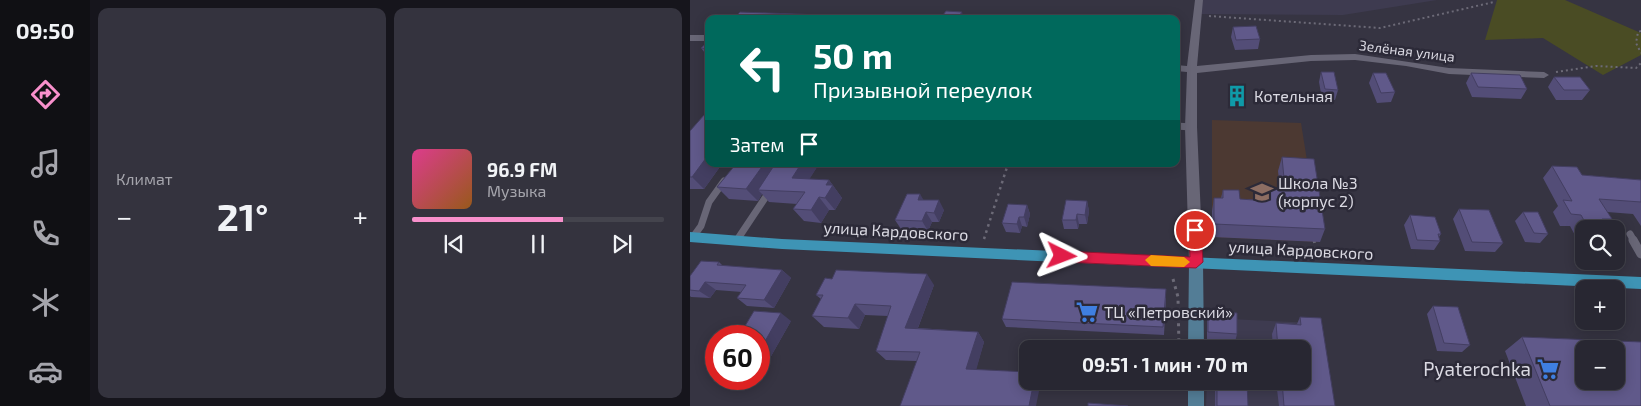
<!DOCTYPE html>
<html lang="ru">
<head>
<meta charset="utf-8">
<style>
	:root { --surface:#282732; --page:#34333e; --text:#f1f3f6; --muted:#a5a5ac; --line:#44444d; --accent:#f890cc }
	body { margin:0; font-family:"Exo 2",sans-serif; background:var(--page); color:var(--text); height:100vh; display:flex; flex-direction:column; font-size:19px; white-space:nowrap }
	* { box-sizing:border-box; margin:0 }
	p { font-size:16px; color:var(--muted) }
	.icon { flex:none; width:28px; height:28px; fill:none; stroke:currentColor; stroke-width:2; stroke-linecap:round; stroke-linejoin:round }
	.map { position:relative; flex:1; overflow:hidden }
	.drawer { display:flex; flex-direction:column; gap:8px; padding:8px; background:#16151c; width:600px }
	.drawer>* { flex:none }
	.banner { position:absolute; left:15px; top:15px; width:475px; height:152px; border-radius:10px; box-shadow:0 2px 12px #0003,0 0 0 1px var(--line); background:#00695c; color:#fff; overflow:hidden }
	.controls { position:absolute; left:885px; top:220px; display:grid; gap:10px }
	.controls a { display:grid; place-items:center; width:50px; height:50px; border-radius:10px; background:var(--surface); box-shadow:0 2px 12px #0003,0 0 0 1px var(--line); font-size:25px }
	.speed { position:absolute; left:15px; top:325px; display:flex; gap:10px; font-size:25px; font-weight:700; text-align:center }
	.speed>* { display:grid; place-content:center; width:65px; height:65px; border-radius:50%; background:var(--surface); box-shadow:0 2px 12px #0003,0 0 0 1px var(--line); line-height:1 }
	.speed .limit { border:8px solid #d22; background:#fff; color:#111 }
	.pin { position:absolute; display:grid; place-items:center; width:42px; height:42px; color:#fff; margin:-21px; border:2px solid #fff; border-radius:50%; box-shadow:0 1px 5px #0007 }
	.me { position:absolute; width:55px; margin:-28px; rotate:93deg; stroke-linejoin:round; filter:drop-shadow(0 0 4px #0008) }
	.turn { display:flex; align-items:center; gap:18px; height:105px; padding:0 25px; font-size:22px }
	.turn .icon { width:65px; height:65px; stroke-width:2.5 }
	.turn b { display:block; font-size:35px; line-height:42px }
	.then { display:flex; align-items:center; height:48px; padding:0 25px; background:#0003; gap:10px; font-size:19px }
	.big { font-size:38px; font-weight:700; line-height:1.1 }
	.drawer .tile { flex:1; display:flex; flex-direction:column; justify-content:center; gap:8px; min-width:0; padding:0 18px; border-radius:10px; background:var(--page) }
	.song { display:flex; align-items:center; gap:15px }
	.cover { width:60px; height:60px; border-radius:8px; background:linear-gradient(135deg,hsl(330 70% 55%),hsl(30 70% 35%)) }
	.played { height:5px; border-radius:2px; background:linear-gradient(90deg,var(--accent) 60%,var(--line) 60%) }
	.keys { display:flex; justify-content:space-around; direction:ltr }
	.heat { display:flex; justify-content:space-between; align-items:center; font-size:28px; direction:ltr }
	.drawer .tiles { flex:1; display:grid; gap:8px; grid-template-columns:repeat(2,1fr) }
	.trip { position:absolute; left:329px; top:340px; width:292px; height:50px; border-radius:10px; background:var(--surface); box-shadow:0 2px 12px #0003,0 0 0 1px var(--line); font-weight:700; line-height:50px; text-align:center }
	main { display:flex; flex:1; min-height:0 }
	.menu { display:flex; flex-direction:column; width:90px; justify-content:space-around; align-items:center; background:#101014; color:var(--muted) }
	.menu .icon { width:35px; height:35px }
	.menu .current { color:var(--accent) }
	.menu b { font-size:22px; color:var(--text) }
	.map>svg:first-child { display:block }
	.built { fill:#3e3b50 }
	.education { fill:#4c3932 }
	.green { fill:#4a4c24 }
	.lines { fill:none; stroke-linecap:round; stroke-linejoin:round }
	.path-far2 { stroke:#6c6a77; stroke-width:2; stroke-dasharray:2 3; stroke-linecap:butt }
	.path-far1 { stroke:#6c6a77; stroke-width:2.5; stroke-dasharray:2.5 4; stroke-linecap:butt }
	.path { stroke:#6c6a77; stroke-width:3; stroke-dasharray:3 4.5; stroke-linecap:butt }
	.lane-far1 { stroke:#686676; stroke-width:7 }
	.lane { stroke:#686676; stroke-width:9 }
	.street { fill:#686676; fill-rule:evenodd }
	.secondary { fill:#537d96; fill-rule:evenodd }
	.primary { fill:#3e94b5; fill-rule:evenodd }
	.wall { fill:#534d77 }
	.shaded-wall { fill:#433e61 }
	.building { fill:#60598a; stroke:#433e61; fill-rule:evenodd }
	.route { fill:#e11d48; stroke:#92132f }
	.slow { fill:#f59e0b }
	.labels { text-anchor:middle; stroke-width:5; stroke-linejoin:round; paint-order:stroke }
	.far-street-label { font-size:14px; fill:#dad9e2; stroke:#2c2a38 }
	.poi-label { font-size:16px; fill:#dad9e2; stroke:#2c2a38; text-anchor:start }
	.street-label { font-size:16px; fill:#dad9e2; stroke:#2c2a38 }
	.near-poi-label { font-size:19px; fill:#dad9e2; stroke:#2c2a38; text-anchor:end }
</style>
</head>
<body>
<main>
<nav class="menu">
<b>09:50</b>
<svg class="icon current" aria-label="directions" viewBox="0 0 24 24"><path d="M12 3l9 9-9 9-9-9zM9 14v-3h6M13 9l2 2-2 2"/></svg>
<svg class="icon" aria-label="music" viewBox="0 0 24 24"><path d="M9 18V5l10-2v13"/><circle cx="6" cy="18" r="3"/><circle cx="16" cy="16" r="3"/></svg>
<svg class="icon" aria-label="phone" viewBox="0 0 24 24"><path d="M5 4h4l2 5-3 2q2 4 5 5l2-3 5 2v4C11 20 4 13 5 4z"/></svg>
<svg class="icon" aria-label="climate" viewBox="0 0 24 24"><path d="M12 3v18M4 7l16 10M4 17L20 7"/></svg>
<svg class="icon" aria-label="car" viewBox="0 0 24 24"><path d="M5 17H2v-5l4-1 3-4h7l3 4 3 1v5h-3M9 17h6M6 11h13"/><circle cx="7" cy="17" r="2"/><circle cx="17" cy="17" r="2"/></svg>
</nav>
<section class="drawer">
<div class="tiles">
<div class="tile"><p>Климат</p>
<div class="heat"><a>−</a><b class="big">21°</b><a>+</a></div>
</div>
<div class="tile">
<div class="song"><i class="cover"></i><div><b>96.9 FM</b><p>Музыка</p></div></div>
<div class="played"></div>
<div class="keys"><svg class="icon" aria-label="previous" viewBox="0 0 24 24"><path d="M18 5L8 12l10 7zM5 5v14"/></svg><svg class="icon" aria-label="pause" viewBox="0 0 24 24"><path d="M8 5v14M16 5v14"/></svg><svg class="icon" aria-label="next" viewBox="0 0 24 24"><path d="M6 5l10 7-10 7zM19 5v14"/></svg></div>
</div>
</div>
</section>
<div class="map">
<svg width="951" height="406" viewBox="0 0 951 406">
	<rect width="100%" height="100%" fill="#363442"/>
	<path class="built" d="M511 0H747L653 15 510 14Z
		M517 318 626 323 641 406H516L517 381H612V349H517Z"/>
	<path class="education" d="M522 120 611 123 630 242 522 237Z"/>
	<path class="green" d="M807 0H875L951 33V55L913 75 853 38 795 40Z"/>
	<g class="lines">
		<path class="path-far2" d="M519 16 690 28 804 2
			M951 31 948 32 946 43 951 53
			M866 72 906 66 946 68 951 63"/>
		<path class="path-far1" d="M294 239 318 164
			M624 239 625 241"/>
		<path class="path" d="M624 240 627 253
			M483 279 488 297 489 349"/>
		<path class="lane-far1" d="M486 126 501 127
			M940 234 944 241
			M3 237 11 226 19 202 34 181
			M47 240 81 189"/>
		<path class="lane" d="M943 240 951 254"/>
		<path class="street" d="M505 0H513L507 66 621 55 665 54 759 68 854 72 859 75 854 78 759 74 716 66 665 60 621 61 507 73V127L513 262 511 266 506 268 501 266 499 262 495 127 497 72 486 71V65L497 66Z
			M0 35H19V41H0Z"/>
		<path class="secondary" d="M506 256 511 258 513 262 514 349H498L499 262 501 258Z
			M498 381H514V406H498Z"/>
		<path class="primary" d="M0 232 92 239 951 277V289L92 249 0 242Z"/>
	</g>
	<path class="wall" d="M543 27 570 39 568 49 545 50 541 37Z
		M19 41V58L11 48Z
		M631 72 648 90 645 100 632 99 629 82Z
		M683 73 705 92 701 102 687 103 679 83Z
		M781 73 837 89 831 99 782 97 776 83Z
		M864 77 900 90 892 100H866L858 87Z
		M0 131 19 164H32L14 189H0Z
		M592 157 635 229 630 242 522 237V211L524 198H531L533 190 550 199 573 200 576 188 590 189 588 171Z
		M46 164H129L119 179 139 180 152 198 145 210H139L131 223 114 221 103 209 107 204 79 202 72 194 68 201 39 199 27 187Z
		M862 166 892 175 951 180V226L943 214 917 212 922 219 915 225 917 229H894V250H893L880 226H870L863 212 868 206 853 178Z
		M233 200 254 210 249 222H242L238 231 211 229 205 220Z
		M397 201 399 211 397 224H389L388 229H374L372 220Z
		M337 205 340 214 337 227 332 226 330 233 316 232 312 223Z
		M769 209 813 243 805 252 775 251 763 219Z
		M833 212 858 234 850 243 835 242 825 221Z
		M720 215 751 234 749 237 750 241 744 250 721 249 714 225Z
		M29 262 33 266 92 270 101 278 84 308 57 306 47 298 52 292 26 290 20 298 1 297 0 296V276Z
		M244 285 228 328 288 332 294 342 286 369 351 381 226 361 196 360 186 351 198 316 175 315 169 329 134 327 122 316 131 299 126 295Z
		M476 298 474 335 316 327 312 319Z
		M743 306 780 345 772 352 747 351 737 314Z
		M518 311 547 334 545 342 517 340V320Z
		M610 317 645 406H589L586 381H612V349H583L582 334 586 323 607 324Z
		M101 321 76 365H69V336Z
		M832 337 951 406H836L815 351Z
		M525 381H557L558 406H525Z"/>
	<path class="shaded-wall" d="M272 12 274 19H267Z
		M19 154V164H32L14 189 2 177Z
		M74 164H93L68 190 72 194 68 201 56 189Z
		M111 164H129L112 191 102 178Z
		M139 180 152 198 145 210 135 198 136 185Z
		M230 194 236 204 228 200Z
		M129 197 139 210 131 223 121 210Z
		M249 200 254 210 249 222 244 213Z
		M397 201 399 211 397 224 395 215Z
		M337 205 340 214 337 227 334 217Z
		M236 212 242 222 238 231 232 221Z
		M387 214 389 224 388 229 386 220Z
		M329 217 332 226 330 233 327 224Z
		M92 270 101 278 84 308 74 300Z
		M237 274 244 285 224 338 215 328Z
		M15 282 26 290 20 298 9 291Z
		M165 304 175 315 169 329 158 318Z
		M91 313 101 321 76 365 69 360V352Z
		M288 332 294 342 284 378 276 369Z
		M344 381H351L346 406H339Z"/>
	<path class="building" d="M256 11 272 12 267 19H250Z
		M50 12 132 15V19H43Z
		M566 26 570 39 546 40 543 27Z
		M19 41V49L11 48Z
		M631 72H644L648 90 635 89Z
		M683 73H696L705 92 691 93Z
		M781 73 830 75 837 89 788 87Z
		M864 77H890L900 90H874Z
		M14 115H19V154L2 177H0V131Z
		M592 157 624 159 635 229 524 224V198H533V190H549L550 199 577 201 576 188 595 189Z
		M46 164H74L56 189 27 187Z
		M85 164H111L102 178 139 180 136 185H143L135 198 129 197 121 210 103 209 115 192 68 190Z
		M862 166 887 167 892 175 951 180V202L909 199 922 219H912L917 229H899L891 215 881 214 873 200 882 201Z
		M217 194H230L228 200H249L244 213 236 212 232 221 205 220Z
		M376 200 397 201 395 215 387 214 386 220H372Z
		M318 204 337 205 334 217H329L327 224 312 223Z
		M769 209 799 210 813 243 782 242Z
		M833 212H848L858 234 844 233Z
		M720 215 745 217 751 234H748L750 241 727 240Z
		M11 261 29 262 27 265 92 270 74 300 47 298 56 285 15 282 9 291 0 290V276Z
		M146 270 237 274 215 328 288 332 276 369 338 372V381H344L339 406H210L230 352 186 351 201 306 165 304 158 318 122 316 133 295H126L135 278 142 279Z
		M322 282 476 289 473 327 312 319Z
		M743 306 768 307 780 345 754 343Z
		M64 311 91 313 69 352V336H49Z
		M518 311 547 313V334L518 332Z
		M610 317 631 318 645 406H594L592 381H612V349H588L586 323 611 325Z
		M832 337 951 342V406H860ZM894 349H926V381H894Z
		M527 381H557L558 406H527Z
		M398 403 438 406H398Z"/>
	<path class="route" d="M505 225 511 230 513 262 506 268 372 262 366 256 372 251 500 257 499 230Z"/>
	<path class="slow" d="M461 255 494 257 500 262 494 267 461 266 455 260Z"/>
	<defs>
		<g id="building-bare" transform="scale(1.725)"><path d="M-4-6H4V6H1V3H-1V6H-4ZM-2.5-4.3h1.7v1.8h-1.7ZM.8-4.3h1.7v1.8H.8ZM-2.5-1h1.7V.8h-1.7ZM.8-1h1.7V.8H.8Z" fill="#0f9aa8" stroke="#2c2a38" stroke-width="2.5" paint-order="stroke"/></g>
		<g id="school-bare" transform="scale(1.725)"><path d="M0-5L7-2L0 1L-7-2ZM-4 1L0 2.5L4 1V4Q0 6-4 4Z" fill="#8d6e63" stroke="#2c2a38" stroke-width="2.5" paint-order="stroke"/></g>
		<g id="supermarket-bare" transform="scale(1.725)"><path d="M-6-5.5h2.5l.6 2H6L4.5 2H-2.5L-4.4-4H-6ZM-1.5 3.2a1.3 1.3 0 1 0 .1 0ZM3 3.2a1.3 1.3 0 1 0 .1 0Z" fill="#3f7fe0" stroke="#2c2a38" stroke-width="2.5" paint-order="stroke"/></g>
	</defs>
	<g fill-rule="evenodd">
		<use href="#building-bare" x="547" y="96"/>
		<use href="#school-bare" x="572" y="192"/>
		<use href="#supermarket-bare" x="397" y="312"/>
		<use href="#supermarket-bare" x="858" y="369"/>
	</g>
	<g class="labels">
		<g class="far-street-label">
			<text transform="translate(717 51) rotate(7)" y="5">Зелёная улица</text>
		</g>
		<g class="poi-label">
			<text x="564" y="102">Котельная</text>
			<text x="588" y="189">Школа №3<tspan x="588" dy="18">(корпус 2)</tspan></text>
			<text x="414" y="318">ТЦ «Петровский»</text>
		</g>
		<g class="street-label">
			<text transform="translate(206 231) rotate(3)" y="6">улица Кардовского</text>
			<text transform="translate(611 250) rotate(3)" y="6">улица Кардовского</text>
		</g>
		<g class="near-poi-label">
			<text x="841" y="376">Pyaterochka</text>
		</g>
	</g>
</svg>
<div class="controls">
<a><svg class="icon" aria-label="search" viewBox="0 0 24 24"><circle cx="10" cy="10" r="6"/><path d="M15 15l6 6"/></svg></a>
<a>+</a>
<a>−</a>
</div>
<div class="speed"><div class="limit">60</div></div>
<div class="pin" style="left:505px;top:230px;background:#d93025"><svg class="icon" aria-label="arrive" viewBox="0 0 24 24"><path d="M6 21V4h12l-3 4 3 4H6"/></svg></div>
<svg class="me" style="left:372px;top:256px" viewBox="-20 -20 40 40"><path d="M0-17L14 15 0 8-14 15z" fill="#e11d48" stroke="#fff" stroke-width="4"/></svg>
<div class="trip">09:51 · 1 мин · 70 m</div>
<div class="banner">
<div class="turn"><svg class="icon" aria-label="left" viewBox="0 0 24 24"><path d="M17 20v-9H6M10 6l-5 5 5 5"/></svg><div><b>50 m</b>Призывной переулок</div></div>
<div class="then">Затем<svg class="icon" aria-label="arrive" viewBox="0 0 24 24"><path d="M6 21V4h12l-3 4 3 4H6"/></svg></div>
</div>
</div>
</main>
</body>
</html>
